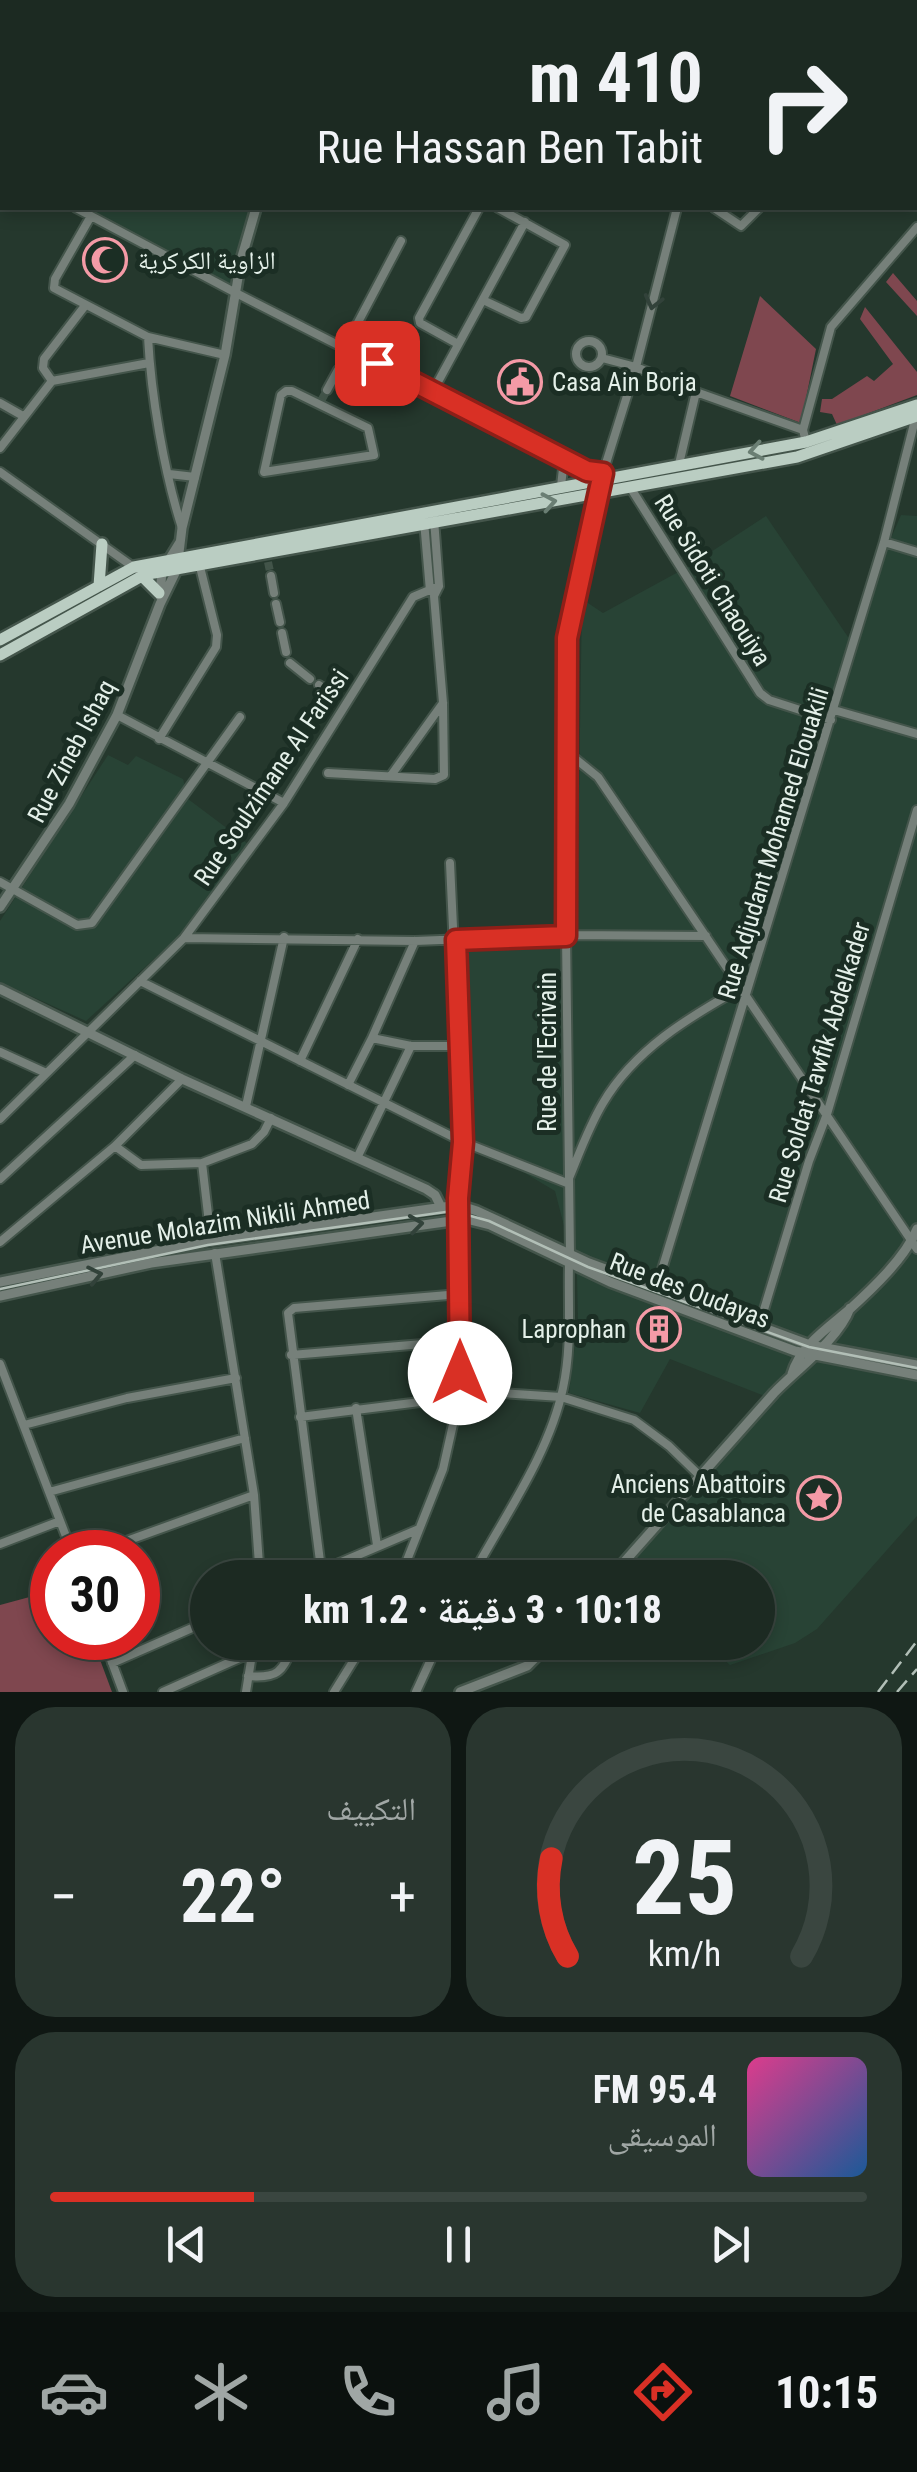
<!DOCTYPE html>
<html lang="ar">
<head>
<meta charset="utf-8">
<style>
	:root { --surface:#1c2a22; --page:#29362f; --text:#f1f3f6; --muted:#a0a7a5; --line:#3a4640; --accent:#d93025 }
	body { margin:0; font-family:"Roboto Condensed","Noto Naskh Arabic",sans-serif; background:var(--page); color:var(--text); direction:rtl; height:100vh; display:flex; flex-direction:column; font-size:38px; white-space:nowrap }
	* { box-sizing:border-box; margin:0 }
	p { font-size:32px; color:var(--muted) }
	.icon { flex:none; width:55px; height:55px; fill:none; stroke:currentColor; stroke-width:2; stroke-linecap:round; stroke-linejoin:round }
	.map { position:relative; height:1692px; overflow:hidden; direction:ltr }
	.sheet { display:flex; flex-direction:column; gap:15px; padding:15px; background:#0f1713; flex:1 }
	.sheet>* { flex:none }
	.banner { position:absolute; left:0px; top:0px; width:918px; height:210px; box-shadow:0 5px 15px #0003,0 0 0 2px var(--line); direction:rtl; background:#1c2a22; color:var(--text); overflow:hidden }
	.speed { position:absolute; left:30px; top:1530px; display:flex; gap:20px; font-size:50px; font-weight:700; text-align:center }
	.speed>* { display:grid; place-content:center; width:130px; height:130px; border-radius:50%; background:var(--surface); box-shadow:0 5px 15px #0003,0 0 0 2px var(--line); line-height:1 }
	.speed .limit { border:15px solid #d22; background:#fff; color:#111 }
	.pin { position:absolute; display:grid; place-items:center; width:85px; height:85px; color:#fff; margin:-42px; border-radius:20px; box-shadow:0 5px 15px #0006 }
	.me { position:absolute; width:110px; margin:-55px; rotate:0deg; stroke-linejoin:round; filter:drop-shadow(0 0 8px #0008) }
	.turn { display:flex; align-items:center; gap:35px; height:210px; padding:0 50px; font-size:45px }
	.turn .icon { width:130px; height:130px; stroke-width:2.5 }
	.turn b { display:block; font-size:70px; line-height:85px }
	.big { font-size:75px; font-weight:800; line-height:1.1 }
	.sheet .card { flex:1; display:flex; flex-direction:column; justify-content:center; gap:15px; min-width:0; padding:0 35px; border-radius:40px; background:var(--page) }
	.sheet .dial { align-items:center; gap:0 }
	.dial svg { height:260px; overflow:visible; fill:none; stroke:var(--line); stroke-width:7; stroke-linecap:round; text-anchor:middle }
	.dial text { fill:var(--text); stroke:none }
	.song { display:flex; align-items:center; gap:30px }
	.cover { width:120px; height:120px; border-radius:15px; background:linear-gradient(135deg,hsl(330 70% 55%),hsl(210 70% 35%)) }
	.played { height:10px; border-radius:5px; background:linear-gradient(90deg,var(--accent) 25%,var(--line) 25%) }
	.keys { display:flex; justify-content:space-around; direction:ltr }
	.heat { display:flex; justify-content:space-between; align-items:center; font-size:55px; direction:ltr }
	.sheet .tiles { flex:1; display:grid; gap:15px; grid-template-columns:1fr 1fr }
	.card:last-child { grid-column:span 2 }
	.trip { position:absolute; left:190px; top:1560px; width:585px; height:100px; border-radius:50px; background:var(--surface); box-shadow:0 5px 15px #0003,0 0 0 2px var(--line); font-weight:800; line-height:100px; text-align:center; direction:rtl }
	.tab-bar { display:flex; height:160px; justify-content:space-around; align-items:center; background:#0b110e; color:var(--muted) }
	.tab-bar .icon { width:70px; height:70px }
	.tab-bar .on { color:var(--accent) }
	.tab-bar b { font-size:45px; color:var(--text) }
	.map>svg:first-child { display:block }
	.built { fill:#284335 }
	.green { fill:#7f474f }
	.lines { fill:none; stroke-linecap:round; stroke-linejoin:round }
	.minor-tunnel { stroke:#425449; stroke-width:8; stroke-dasharray:8 4; stroke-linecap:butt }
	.minor-casing { stroke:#44554b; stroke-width:12 }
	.tertiary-casing { stroke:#44554b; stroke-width:14 }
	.primary-casing { stroke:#44554b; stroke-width:16 }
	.minor { stroke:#76807a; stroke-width:8 }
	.tertiary { stroke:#76807a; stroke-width:9 }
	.primary { stroke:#bacdc2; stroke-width:11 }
	.tram { stroke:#b2bfb7; stroke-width:2.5 }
	.rail { stroke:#b2bfb7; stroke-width:2.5; stroke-dasharray:15 8; stroke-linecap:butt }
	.oneway { stroke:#32423a }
	.oneway2 { stroke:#6a7e73 }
	.route-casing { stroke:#8d1f18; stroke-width:25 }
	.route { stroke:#d93025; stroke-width:18 }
	.labels { text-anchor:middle; stroke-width:10; stroke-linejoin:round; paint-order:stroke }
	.poi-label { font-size:25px; fill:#e4f0e9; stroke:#1b2e24; text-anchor:start }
	.street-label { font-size:25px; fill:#e4f0e9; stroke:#1b2e24 }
</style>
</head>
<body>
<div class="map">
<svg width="917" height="1692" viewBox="0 0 917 1692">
	<rect width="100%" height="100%" fill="#25382d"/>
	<path class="built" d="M0 0H356L2 2 0 208Z
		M456 0H650L653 2H460Z
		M71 208H264L231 294Z
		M901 515 917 516V1516L817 1629 795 1643 730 1665 706 1643 758 1642V1578L636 1577 625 1567 770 1398 670 1359 640 1413 569 1393 578 1320 577 1276 555 1191 468 1139 462 928 577 923 582 599 603 613 691 565 766 516 848 637Z
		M108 755 128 765 136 756 183 779 188 799 248 844 178 937 86 1021 0 982V921Z"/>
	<path class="green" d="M893 273 917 301V316L886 282Z
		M760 296 816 349 801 423 730 396Z
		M865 307 917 372V395L837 425 832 414 820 412 822 399H832L867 376 874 381 893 364 860 319Z
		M37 1595 52 1597V1638H92L112 1692H0V1605Z"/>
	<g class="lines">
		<path class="minor-tunnel" d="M321 401 327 390
			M268 562 271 576"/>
		<g class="minor-casing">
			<path id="minor" d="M640 0 643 2
				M770 0 772 2
				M104 2 105 0
				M593 2 596 0
				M727 2 728 0
				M915 125 917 127
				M0 141H2
				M0 202 2 203
				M76 208 236 293 564 460 587 471 603 473 567 638 566 935 570 1255
				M714 208 741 226 759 208
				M91 216 55 279 54 288 148 337 225 355
				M483 300 521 318 526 317 565 245 498 208
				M148 337C151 395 164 472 182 528
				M576 354a13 13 0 1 1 26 0a13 13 0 1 1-26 0Z
				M458 344 420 323 419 318 479 208
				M345 347 401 241
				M602 358 636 367 696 392 803 430
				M52 381 149 363
				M52 381 43 368 44 359 84 307
				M327 390 338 370
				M286 391H292L368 428 374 455 264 472 281 395Z
				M433 391 525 222
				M0 403 23 416
				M806 442 803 430 831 327 917 227
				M0 448 52 381
				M679 464 696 392
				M0 472 136 569
				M603 473 636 367 677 208
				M169 474 195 477
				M561 486 564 460
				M630 487 760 693 769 700 831 720
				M424 521 430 591
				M884 542 917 552
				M271 576 274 593
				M276 604 280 622
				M282 633 286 652
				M290 663 310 679
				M319 685 333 694
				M834 710 917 734
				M117 715 284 803
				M159 739 216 647 217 635 200 567
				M567 752 598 777 917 1249
				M328 773 435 779 444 775 443 703 434 596 439 586 434 519
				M392 774 443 703
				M0 882 77 925 92 923 240 717
				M185 938 415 941 566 935 706 936
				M140 981 463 1142 567 1183C578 1157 588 1128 603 1103 634 1050 689 1017 741 988
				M372 1038 411 1046H461
				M0 1052 44 1072
				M300 1061 358 939
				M348 1085 372 1038 415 941
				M246 1106 284 937
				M0 1119 184 938 284 803 413 597 439 586
				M115 1146 141 1165 202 1163 252 1144 264 1132 271 1118
				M357 1158 411 1046
				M202 1163 211 1240
				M0 1179 135 1055
				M0 1242 115 1146 182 1079
				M215 1253 254 1495 260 1578
				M656 1289 884 542 916 416
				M759 1326 809 1161 827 1114 917 810
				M291 1355 459 1341
				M0 1364 72 1552
				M356 1408 377 1545
				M300 1417 436 1400 471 1391 561 1397 634 1420 669 1446 700 1476
				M24 1425 127 1398 236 1378
				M49 1492 245 1438
				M0 1544 60 1521
				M96 1552 254 1495
				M321 1569 288 1313 294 1308 460 1294
				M304 1578 419 1529
				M400 1578 443 1469 460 1393 458 1198 463 1142 450 863
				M471 1578C503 1518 549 1455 563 1388 572 1347 568 1306 569 1264
				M103 1638 123 1692
				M112 1663 208 1621
				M248 1676C281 1679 282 1670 295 1642
				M163 1692 253 1652
				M246 1692 254 1642
				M334 1692 365 1642
				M416 1692 439 1642"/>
		</g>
		<g class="tertiary-casing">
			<path id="tertiary" d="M343 2 344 0
				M160 596 162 571 180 542
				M0 907 69 804 117 715 160 604 177 569 182 528 225 355 241 260 256 208
				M0 989 182 1079 426 1189 435 1195 441 1207
				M0 1282 211 1240 458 1205 477 1211 589 1263 810 1345 917 1365
				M0 1296 151 1263 466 1219 490 1225 610 1282 795 1351 917 1375
				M792 1374C799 1347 829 1327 850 1309 873 1288 905 1258 917 1229
				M610 1578 774 1393C797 1369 839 1339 850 1308
				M460 1692 527 1666 551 1642"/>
		</g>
		<g class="primary-casing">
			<path id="primary" d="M142 576 159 593
				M99 586 102 544
				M0 640 134 567 806 442 917 405
				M0 655 142 576 154 573 797 457 917 416"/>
		</g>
		<use href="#minor" class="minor"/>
		<use href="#tertiary" class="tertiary"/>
		<use href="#primary" class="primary"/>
		<path class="tram" d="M0 1289 208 1245 453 1211 489 1221 588 1267 809 1347 917 1368"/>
		<path class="rail" d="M878 1692 917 1641
			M897 1692 917 1669"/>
	</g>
	<defs><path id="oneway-chevron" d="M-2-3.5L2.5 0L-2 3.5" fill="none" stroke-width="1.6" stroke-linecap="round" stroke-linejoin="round" transform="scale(2.5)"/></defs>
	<g class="oneway">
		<use href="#oneway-chevron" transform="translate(653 302) rotate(104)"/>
		<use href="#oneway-chevron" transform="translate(416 1224) rotate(-8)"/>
		<use href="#oneway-chevron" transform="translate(95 1275) rotate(-12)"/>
	</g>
	<g class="oneway2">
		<use href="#oneway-chevron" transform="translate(756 451) rotate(170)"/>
		<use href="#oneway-chevron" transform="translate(549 502) rotate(-10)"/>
	</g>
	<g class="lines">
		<g class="route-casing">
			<path id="route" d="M377 363 587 471 603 473 567 638 566 936 456 940 463 1142 458 1198 460 1373"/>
		</g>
		<use href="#route" class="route"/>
	</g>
	<defs>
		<g id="mosque-ring" transform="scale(2.25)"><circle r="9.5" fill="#1b2e24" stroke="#f49aa6" stroke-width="1.5"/><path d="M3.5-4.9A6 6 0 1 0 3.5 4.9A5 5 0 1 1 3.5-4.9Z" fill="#f49aa6"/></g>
		<g id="civic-ring" transform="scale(2.25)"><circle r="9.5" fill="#1b2e24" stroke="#f49aa6" stroke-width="1.5"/><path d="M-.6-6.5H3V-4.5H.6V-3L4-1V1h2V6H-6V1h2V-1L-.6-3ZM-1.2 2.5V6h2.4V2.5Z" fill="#f49aa6"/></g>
		<g id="building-ring" transform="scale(2.25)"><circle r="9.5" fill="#1b2e24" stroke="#f49aa6" stroke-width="1.5"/><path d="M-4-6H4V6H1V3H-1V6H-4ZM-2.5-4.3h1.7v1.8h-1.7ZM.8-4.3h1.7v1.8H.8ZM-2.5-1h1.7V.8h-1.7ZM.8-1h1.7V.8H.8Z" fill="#f49aa6"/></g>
		<g id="sight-ring" transform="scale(2.25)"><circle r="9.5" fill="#1b2e24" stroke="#f49aa6" stroke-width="1.5"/><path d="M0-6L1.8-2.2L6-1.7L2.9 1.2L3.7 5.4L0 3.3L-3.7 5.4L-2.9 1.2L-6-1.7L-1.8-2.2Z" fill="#f49aa6"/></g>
	</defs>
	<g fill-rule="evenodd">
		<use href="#mosque-ring" x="105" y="260"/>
		<use href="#civic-ring" x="520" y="382"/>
		<use href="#building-ring" x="659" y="1329"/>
		<use href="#sight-ring" x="819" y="1498"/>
	</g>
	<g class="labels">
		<g class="poi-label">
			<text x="138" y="269">الزاوية الكركرية</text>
			<text x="552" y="391">Casa Ain Borja</text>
			<text x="626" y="1338" text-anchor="end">Laprophan</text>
			<text x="786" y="1493" text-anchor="end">Anciens Abattoirs<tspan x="786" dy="29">de Casablanca</tspan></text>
		</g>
		<g class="street-label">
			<text transform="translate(713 580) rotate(58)" y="9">Rue Sidoti Chaouiya</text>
			<text transform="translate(71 751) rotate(-62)" y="9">Rue Zineb Ishaq</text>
			<text transform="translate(271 777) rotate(-56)" y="9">Rue Soulzimane Al Farissi</text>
			<text transform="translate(773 843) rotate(-73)" y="9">Rue Adjudant Mohamed Elouakili</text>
			<text transform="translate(547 1052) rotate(-90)" y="9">Rue de l'Ecrivain</text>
			<text transform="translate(819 1062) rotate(-73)" y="9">Rue Soldat Tawfik Abdelkader</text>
			<text transform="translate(225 1222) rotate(-9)" y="9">Avenue Molazim Nikili Ahmed</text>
			<text transform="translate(690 1290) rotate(21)" y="9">Rue des Oudayas</text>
		</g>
	</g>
</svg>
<div class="speed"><div class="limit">30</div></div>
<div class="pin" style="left:377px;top:363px;background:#d93025"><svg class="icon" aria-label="arrive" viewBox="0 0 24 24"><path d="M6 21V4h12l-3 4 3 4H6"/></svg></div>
<svg class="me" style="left:460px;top:1373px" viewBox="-20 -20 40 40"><circle r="19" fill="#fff"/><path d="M0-13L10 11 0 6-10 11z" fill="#d93025"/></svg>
<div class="trip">10:18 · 3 دقيقة · 1.2 km</div>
<div class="banner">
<div class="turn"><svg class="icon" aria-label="right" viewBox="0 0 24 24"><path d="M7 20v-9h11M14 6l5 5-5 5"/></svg><div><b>410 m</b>Rue Hassan Ben Tabit</div></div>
</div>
</div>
<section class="sheet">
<div class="tiles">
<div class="card dial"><svg viewBox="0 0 100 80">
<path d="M14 69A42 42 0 1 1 86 69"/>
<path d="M14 69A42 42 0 0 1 9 39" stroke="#d93025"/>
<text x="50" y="56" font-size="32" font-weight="700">25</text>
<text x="50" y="72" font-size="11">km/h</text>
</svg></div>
<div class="card"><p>التكييف</p>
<div class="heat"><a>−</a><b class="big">22°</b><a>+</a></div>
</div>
<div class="card">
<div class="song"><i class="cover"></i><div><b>95.4 FM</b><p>الموسيقى</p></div></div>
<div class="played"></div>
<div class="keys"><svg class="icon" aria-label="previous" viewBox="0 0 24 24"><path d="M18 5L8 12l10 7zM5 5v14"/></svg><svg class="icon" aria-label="pause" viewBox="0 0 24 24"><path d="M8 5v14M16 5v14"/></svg><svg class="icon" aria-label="next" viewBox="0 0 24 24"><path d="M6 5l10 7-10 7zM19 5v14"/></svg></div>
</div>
</div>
</section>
<nav class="tab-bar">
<b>10:15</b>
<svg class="icon on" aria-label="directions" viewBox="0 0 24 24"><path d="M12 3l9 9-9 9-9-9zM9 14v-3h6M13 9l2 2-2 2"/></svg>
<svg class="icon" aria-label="music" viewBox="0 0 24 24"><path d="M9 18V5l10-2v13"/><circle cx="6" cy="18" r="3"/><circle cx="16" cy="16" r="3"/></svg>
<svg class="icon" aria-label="phone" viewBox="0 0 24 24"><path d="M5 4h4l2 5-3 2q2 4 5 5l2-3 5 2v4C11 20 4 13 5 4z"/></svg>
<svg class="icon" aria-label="climate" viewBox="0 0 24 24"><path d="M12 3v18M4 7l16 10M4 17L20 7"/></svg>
<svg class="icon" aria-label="car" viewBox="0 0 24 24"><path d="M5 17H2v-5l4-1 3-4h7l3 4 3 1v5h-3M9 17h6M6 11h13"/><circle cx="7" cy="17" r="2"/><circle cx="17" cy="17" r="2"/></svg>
</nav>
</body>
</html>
